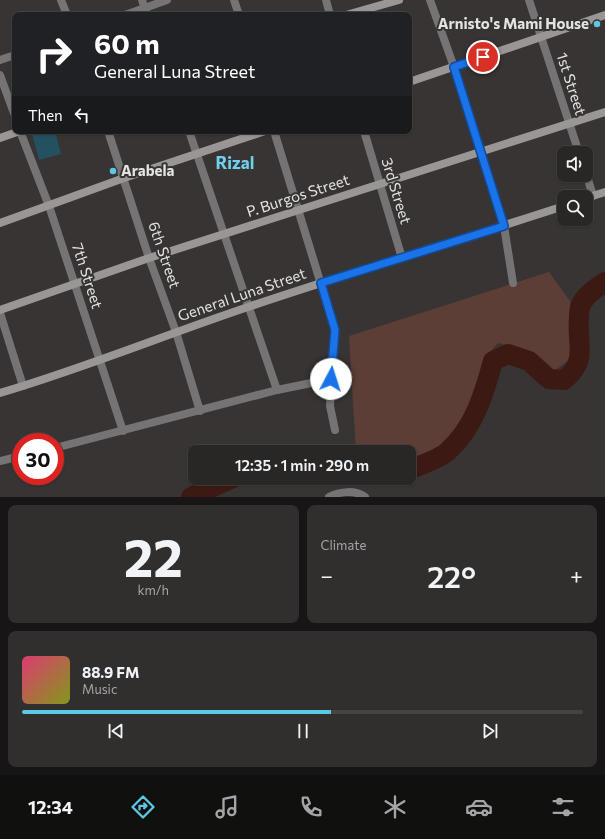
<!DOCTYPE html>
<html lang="en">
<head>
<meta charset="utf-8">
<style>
	:root { --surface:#292726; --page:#312f2e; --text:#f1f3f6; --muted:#a5a5a7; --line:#454443; --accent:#5cc7e7 }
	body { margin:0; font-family:Commissioner,sans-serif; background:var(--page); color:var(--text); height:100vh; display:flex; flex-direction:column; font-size:15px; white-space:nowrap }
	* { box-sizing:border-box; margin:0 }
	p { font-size:13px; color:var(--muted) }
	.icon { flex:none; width:22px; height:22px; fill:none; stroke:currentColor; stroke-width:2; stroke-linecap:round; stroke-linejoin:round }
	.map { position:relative; height:497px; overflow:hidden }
	.drawer { display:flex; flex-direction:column; gap:8px; padding:8px; background:#171515; flex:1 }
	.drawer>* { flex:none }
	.banner { position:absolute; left:12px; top:12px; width:400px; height:122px; border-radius:8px; box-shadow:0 1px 3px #0004,0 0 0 1px var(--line); background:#202124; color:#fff; overflow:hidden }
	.buttons { position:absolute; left:557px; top:146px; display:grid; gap:8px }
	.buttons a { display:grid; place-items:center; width:36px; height:36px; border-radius:8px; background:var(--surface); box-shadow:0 1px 3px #0004,0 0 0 1px var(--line); font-size:20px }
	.speed { position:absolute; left:12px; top:433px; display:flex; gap:8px; font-size:20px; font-weight:700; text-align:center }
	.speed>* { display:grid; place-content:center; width:52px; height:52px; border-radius:50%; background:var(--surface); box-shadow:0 1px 3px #0004,0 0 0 1px var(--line); line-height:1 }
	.speed .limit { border:6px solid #d22; background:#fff; color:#111 }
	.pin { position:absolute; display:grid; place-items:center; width:34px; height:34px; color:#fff; margin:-17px; border:2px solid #fff; border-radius:50%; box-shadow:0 1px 4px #0007 }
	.me { position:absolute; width:44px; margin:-22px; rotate:5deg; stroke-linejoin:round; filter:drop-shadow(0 0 3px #0008) }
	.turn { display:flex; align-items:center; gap:14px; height:84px; padding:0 16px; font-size:18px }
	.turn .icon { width:52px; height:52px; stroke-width:2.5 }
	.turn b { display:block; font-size:28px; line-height:34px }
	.then { display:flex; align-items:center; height:38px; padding:0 16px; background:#0003; gap:8px; font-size:15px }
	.big { font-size:30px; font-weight:600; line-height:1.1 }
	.drawer .tile { flex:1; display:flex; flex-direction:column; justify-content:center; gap:6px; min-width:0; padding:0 14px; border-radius:8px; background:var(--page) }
	.drawer .dial { align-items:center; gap:0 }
	.dial b { font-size:52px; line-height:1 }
	.song { display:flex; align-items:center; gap:12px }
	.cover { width:48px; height:48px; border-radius:6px; background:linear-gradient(135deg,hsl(340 70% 55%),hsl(70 70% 35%)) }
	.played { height:4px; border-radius:2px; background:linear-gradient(90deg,var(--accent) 55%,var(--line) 55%) }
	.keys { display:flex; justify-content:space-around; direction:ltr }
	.heat { display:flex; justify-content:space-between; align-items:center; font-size:22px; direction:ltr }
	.drawer .tiles { flex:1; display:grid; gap:8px; grid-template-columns:1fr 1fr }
	.tile:last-child { grid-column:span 2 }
	.trip { position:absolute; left:188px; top:445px; width:228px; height:40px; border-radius:8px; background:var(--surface); box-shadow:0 1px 3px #0004,0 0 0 1px var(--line); font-weight:600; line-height:40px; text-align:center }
	.menu { display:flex; height:64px; justify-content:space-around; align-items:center; background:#10100f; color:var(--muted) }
	.menu .icon { width:28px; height:28px }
	.menu .on { color:var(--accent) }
	.menu b { font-size:18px; color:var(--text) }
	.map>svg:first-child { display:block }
	.green { fill:#5d3e37 }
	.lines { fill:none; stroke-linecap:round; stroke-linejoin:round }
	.river { stroke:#3c1a13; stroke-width:20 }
	.building { fill:#24515f }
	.street { stroke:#757373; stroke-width:8 }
	.secondary { stroke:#999695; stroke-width:8 }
	.route-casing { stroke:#114b97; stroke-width:10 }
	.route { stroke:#1a73e8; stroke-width:7 }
	.poi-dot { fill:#5cc7e7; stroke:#373433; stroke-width:1.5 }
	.labels { text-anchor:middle; stroke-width:4; stroke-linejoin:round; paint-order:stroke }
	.poi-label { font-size:15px; font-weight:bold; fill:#e5e3e2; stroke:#373433; text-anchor:end }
	.street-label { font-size:15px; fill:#e5e3e2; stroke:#373433 }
	.quarter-label { font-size:17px; font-weight:bold; fill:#6fcfed; stroke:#373433 }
</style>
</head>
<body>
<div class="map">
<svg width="605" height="497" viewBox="0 0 605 497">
	<rect width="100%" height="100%" fill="#373433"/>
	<path class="green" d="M549 272 570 301 571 359 551 373 527 350 498 343 483 360 478 393 467 419 442 446 409 464V452H356L349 336Z"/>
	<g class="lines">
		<path class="river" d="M409 470C420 465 440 459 448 451 474 428 484 394 493 361L508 354 529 361 549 379 564 380C589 360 576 344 579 318 579 314 579 309 581 305 585 295 596 288 605 282
			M191 497 233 478"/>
	</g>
	<path class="building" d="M45 131H55L61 154 39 160 32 134Z"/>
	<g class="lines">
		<path class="street" d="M61 0 67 15
			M142 0 147 15
			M234 0 239 15
			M326 0 330 15
			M430 0 454 67 504 226 513 283
			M529 0 579 153
			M125 15 167 0
			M0 60 15 55
			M0 75 15 116
			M20 131 49 206 123 431
			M108 131 149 258 176 332 200 411
			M189 131 277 390
			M274 131 335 330 330 406 335 430
			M364 131 402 258
			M586 173 593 196
			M0 313 23 386
			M55 448 277 390 331 379
			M0 461 21 456
			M329 497C340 491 356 490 365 497"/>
		<path class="secondary" d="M346 15 399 0
			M409 82 605 15
			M0 138 20 131
			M586 198 605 192
			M0 223 124 178 265 131
			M0 310 149 258 605 112
			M0 393C85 368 167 334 251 306 355 271 460 240 564 206"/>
	</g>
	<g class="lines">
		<g class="route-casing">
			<path id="route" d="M331 379 335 330 321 283 504 226 454 67 483 57"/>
		</g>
		<use href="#route" class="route"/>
	</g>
	<g class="poi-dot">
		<circle cx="597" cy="24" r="4"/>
		<circle cx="113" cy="171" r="4"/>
	</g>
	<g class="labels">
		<g class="poi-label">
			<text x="589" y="29">Arnisto's Mami House</text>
			<text x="121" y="176" text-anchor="start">Arabela</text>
		</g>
		<g class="street-label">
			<text transform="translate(571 84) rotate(72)" y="5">1st Street</text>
			<text transform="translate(396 191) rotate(73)" y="5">3rd Street</text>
			<text transform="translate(298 196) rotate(-18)" y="5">P. Burgos Street</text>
			<text transform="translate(164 255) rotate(71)" y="5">6th Street</text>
			<text transform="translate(87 276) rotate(72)" y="5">7th Street</text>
			<text transform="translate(242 295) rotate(-19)" y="5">General Luna Street</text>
		</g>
		<g class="quarter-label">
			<text x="235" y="169">Rizal</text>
		</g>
	</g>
</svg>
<div class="buttons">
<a><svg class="icon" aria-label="sound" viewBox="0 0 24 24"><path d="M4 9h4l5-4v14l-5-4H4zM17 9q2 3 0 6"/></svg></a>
<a><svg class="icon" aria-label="search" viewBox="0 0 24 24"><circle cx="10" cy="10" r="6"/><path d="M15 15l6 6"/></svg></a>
</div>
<div class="speed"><div class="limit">30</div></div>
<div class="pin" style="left:483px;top:57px;background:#d93025"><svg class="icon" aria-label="arrive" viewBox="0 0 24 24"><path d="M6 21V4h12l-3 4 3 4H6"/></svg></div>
<svg class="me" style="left:331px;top:379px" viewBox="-20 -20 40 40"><circle r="19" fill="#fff"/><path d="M0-13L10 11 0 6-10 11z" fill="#1a73e8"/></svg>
<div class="trip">12:35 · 1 min · 290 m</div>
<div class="banner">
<div class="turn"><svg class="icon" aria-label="right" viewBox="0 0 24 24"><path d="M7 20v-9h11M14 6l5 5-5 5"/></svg><div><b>60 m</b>General Luna Street</div></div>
<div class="then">Then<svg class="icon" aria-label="left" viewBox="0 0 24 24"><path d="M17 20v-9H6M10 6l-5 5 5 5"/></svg></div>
</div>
</div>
<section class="drawer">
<div class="tiles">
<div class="tile dial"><b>22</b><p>km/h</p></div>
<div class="tile"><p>Climate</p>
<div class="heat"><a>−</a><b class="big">22°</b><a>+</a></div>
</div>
<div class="tile">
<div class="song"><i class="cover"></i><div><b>88.9 FM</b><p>Music</p></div></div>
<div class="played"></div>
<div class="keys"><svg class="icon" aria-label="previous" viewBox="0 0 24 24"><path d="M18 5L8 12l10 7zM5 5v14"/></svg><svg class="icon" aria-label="pause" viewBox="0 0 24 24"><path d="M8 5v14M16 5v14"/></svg><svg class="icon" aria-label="next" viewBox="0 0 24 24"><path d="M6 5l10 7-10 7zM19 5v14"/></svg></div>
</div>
</div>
</section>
<nav class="menu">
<b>12:34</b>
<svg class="icon on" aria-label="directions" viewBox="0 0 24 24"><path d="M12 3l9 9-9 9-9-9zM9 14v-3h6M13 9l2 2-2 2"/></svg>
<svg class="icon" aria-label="music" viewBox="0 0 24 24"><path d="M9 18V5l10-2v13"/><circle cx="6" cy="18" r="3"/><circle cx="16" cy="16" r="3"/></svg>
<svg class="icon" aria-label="phone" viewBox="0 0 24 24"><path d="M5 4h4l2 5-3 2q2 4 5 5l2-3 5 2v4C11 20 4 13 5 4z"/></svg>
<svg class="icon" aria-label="climate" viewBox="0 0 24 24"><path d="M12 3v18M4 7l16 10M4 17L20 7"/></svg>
<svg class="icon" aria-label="car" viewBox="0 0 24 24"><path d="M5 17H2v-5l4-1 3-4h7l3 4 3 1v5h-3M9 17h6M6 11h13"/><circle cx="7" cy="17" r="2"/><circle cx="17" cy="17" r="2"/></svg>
<svg class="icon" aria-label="filters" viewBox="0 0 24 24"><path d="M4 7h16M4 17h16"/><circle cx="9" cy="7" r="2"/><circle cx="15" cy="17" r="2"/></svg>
</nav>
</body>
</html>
